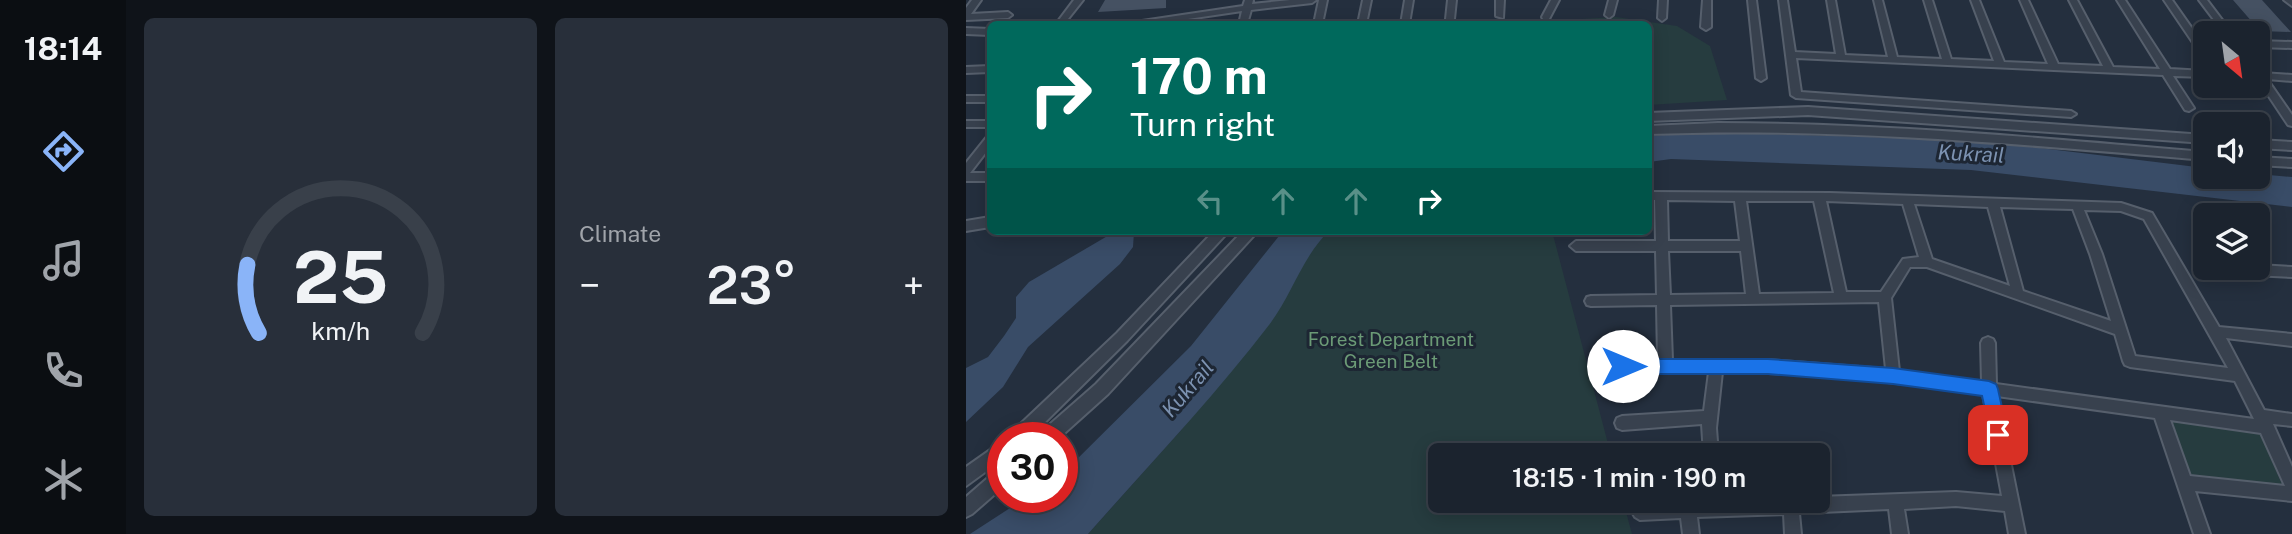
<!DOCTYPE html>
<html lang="en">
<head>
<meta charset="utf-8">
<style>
	:root { --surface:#1b232e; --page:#282f3a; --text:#f1f3f6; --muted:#a0a4aa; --line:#39404a; --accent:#8ab4f8 }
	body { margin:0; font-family:"Public Sans",sans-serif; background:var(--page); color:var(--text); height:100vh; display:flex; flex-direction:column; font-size:26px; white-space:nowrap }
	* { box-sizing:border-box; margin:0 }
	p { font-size:23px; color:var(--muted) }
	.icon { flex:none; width:38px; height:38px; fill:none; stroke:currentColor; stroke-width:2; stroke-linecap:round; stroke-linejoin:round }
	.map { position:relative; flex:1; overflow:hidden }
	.panel { display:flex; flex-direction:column; gap:18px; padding:18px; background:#0f1319; width:840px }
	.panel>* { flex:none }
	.top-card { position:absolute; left:21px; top:21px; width:665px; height:214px; border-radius:10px; box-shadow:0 4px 18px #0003,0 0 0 2px var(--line); background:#00695c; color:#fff; overflow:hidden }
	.needle { width:46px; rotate:151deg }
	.tools { position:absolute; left:1227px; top:21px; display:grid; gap:14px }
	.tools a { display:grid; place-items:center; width:77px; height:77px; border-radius:10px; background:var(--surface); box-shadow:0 4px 18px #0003,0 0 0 2px var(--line); font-size:35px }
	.speed { position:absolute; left:21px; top:422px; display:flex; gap:14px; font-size:35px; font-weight:700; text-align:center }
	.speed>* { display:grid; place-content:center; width:91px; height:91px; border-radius:50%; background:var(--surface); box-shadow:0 4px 18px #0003,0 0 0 2px var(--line); line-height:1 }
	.speed .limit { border:10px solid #d22; background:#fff; color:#111 }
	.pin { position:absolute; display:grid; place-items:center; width:60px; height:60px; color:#fff; margin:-30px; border-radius:14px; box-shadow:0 4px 10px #0006 }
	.me { position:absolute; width:77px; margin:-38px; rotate:90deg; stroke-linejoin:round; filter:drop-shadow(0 0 5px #0008) }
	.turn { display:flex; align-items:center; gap:24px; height:147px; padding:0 28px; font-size:32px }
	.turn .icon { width:91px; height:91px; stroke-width:2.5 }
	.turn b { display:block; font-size:49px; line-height:60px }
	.lanes { display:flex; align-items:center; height:66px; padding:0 28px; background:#0003; justify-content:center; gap:35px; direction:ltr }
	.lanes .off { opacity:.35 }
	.big { font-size:52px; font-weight:600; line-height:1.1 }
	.panel .widget { flex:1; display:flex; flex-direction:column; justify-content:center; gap:10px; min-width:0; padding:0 24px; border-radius:10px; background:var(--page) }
	.panel .dial { align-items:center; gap:0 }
	.dial svg { height:182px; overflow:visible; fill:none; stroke:var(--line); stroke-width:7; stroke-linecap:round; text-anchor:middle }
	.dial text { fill:var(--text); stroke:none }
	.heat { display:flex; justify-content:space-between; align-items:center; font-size:38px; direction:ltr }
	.panel .tiles { flex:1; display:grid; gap:18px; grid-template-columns:repeat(2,1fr) }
	.trip { position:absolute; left:462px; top:443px; width:402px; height:70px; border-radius:10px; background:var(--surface); box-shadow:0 4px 18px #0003,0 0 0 2px var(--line); font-weight:600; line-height:70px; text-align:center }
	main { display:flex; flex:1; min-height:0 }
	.menu { display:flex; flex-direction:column; width:126px; justify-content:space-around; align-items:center; background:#0b0e12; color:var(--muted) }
	.menu .icon { width:49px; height:49px }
	.menu .selected { color:var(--accent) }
	.menu b { font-size:32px; color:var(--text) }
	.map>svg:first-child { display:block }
	.green { fill:#263c3f }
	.water { fill:#394c67 }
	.building { fill:#455162 }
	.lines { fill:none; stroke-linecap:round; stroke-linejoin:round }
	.minor-casing { stroke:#565f6c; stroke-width:4 }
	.tertiary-casing { stroke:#565f6c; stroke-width:4 }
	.minor { fill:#38414e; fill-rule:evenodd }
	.tertiary { fill:#38414e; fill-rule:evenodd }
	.route { fill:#1a73e8; stroke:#114b97; stroke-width:2 }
	.labels { text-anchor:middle; stroke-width:6; stroke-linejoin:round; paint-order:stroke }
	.park-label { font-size:19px; fill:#6b9a76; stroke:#1d2633 }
	.water-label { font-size:21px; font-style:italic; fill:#7c92b1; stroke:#1d2633 }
</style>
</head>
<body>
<main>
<nav class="menu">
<b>18:14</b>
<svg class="icon selected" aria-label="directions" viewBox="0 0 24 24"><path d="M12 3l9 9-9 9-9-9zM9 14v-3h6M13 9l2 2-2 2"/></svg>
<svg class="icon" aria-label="music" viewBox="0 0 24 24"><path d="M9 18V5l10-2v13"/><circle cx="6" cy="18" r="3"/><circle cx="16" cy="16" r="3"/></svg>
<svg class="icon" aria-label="phone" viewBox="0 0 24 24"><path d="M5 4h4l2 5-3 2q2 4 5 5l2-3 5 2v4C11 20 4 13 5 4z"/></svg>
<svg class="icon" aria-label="climate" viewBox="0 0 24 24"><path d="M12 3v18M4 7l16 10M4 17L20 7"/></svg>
</nav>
<section class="panel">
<div class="tiles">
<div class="widget dial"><svg viewBox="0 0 100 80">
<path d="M14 69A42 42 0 1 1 86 69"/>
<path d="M14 69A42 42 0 0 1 9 39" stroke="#8ab4f8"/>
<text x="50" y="56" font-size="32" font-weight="700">25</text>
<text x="50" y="72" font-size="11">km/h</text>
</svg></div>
<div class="widget"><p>Climate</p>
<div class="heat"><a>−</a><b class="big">23°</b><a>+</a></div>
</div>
</div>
</section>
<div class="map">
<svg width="1326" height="534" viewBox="0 0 1326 534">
	<rect width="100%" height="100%" fill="#242f3e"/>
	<path class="green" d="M650 17 711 26 744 46 761 100 683 105 682 24H528Z
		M363 231H586L645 455H474V500L657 501 666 534H122L216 429 351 243Z
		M1205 420 1293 430 1317 487 1225 476Z"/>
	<path class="water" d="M740 132 1007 140 1239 168V177H1292V174L1326 177V207L1005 170 705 159 683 162 682 136Z
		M150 231 168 232 167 247 154 264 62 347 37 387 0 422V368L22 357 38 336 50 318V297L63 282Z
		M317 231H363C336 257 326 295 303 325 247 398 183 465 122 534H4L61 497H96V474L225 346Z"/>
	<path class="building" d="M139 0H200V8L132 12Z
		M1267 0H1296L1325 32 1294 31Z"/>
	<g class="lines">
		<g class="minor-casing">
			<path id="minor" d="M6 0H15L5 14 42 12 46 15 42 18 0 20V8Z
				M108 0H117L98 24H90Z
				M279 0H287L286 4 324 0H350L346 3 285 10 281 24H273L276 11 188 24H172L176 21 277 6Z
				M353 0H361L356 24H348Z
				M397 0H405L400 24H392Z
				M439 0H447L443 24H435Z
				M482 0H490L488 19 484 22 480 19Z
				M530 0H538L537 18 530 16Z
				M585 0H593L583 19H577L576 17Z
				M643 0H651L647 15 643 18 639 15Z
				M693 0H701L700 18 696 21 692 18Z
				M737 0H745V27L740 30 735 27Z
				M782 0H790L800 78 795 81 790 78Z
				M813 0H821L829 52 870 54 861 0H869L879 55 922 57 908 0H916L931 57 976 59 958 0H966L985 59 1028 61 1005 0H1013L1038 62 1082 64 1054 0H1062L1092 64 1137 66 1103 0H1111L1147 67 1194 69 1151 0H1159L1204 69 1239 71V77L1207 76 1228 108 1223 111 1219 110 1197 75 830 58 835 92 1105 111 1110 114 1105 117 830 98 825 95Z
				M1198 0H1206L1239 47V57L1236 56Z
				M1233 0H1241L1266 33H1258Z
				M0 28 24 29V35L0 34Z
				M1292 41 1326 42V48L1292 47Z
				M24 66V72L0 73V67Z
				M1292 71 1296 73 1326 75V81L1301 79 1326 115V126L1322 125 1292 80Z
				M0 96H24V102H0Z
				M0 121H24V127H0Z
				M24 136V147L4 173H24V181H0V163L20 138Z
				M682 192 864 193 1155 203 1186 213 1253 327 1326 334V346L1260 338 1298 410 1326 414V426L1307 424 1326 467V501L1229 491 1244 534H1228L1189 418 1031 396 1059 534H1043L1039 511 990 506 938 509 942 534H926L923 509 833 513 835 534H819L818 514 731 517 733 534H717L715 518 674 520 669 517 666 512 669 507 674 504 769 500H852V497L990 492 1036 496 1017 394C930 382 844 372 756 372L750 428 752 455H738L736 424 656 430 651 428 649 423 651 418 656 416 738 411 743 372H637L632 370 630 366 632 362 637 360H692L691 305 625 306 621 305 619 301 621 297 625 296 691 295 690 251H610L604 246 610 241H690L689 200H682ZM701 200 769 201 774 241H702ZM780 201H848L868 293 793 294ZM860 201 937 204 953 257 937 259 915 292H880ZM948 204 1022 207 1044 286 966 259ZM1034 207 1107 209 1124 254 1145 321 1057 291ZM1118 210 1155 211 1178 219 1262 368 1169 356 1136 254ZM702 251H775L780 294 704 295ZM944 267H961L1149 334 1157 361 1159 365 1164 367 1269 381 1288 419 1030 384 1029 343 1027 339 1022 337 1017 339 1015 343 1016 382 933 371 925 298ZM913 302 920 369 802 360H706L704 305ZM1204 420 1295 433 1319 486 1224 476Z
				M1292 265 1326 267V277L1246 273 1242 271 1240 268H1292Z"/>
		</g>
		<g class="tertiary-casing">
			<path id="tertiary" d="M1318 0H1326V6Z
				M842 107 1239 135V143L842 115 682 121V113Z
				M752 123C915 123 1077 138 1239 152V160C1053 144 869 127 682 134V126Z
				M1292 140 1326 142V150L1292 148Z
				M1292 157 1326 159V167L1292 165Z
				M24 217V227L0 231V221Z
				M248 231H263L161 341 63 438H43L45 433 151 333Z
				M277 231H292L142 394 93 438H72L74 433 130 384Z
				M37 441V459L0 486V467Z
				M37 468V487L6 514 0 517V497L31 470Z"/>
		</g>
		<use href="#minor" class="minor"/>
		<use href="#tertiary" class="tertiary"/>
	</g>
	<path class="route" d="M657 359H802L927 368 1023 381 1030 384 1032 389 1042 435 1039 441 1032 444 1026 441 1016 396 927 384 802 374H657L651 372 649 366 651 361Z"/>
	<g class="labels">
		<g class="park-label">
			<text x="425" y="346">Forest Department<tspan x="425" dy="22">Green Belt</tspan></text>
		</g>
		<g class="water-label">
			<text transform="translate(1005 154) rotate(3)" y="7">Kukrail</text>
			<text transform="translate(222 389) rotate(-49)" y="7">Kukrail</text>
		</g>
	</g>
</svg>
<div class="tools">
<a><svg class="needle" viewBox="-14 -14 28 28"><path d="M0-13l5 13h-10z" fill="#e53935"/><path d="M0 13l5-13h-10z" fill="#a0a4aa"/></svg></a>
<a><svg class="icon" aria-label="sound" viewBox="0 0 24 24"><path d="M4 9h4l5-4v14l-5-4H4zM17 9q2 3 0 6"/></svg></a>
<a><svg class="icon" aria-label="layers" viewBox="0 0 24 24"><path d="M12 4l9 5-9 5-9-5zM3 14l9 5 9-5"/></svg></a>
</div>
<div class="speed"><div class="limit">30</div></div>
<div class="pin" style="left:1032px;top:435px;background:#d93025"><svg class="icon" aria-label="arrive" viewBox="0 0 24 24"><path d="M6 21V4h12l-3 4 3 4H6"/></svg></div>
<svg class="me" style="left:657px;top:366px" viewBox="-20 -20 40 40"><circle r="19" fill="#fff"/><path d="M0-13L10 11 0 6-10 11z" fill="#1a73e8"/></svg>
<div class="trip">18:15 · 1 min · 190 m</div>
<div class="top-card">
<div class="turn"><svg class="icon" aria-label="right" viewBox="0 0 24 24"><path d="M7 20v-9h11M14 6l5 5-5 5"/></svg><div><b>170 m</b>Turn right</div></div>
<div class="lanes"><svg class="icon off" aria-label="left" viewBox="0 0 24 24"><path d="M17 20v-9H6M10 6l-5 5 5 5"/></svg><svg class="icon off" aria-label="ahead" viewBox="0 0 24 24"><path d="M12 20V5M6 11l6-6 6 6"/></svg><svg class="icon off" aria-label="ahead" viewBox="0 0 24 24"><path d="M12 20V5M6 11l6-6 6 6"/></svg><svg class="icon" aria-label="right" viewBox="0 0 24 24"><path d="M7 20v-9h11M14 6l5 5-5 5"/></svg></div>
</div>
</div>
</main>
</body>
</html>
